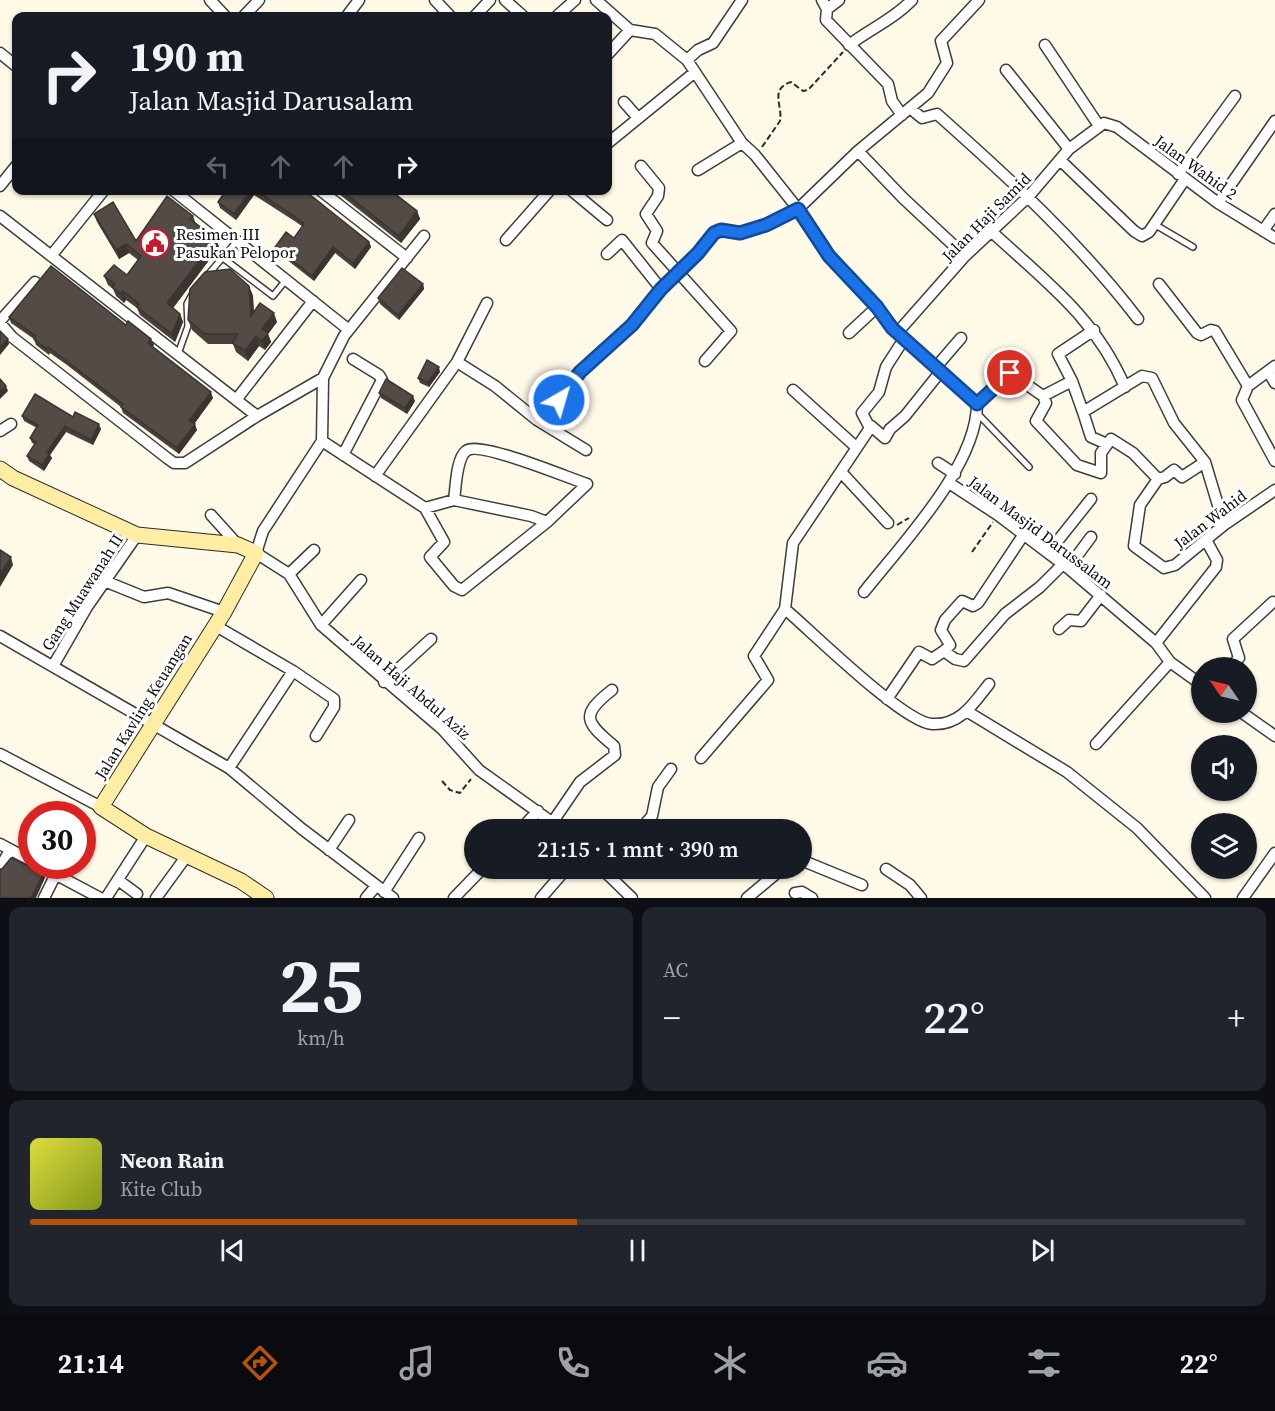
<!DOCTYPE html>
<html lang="id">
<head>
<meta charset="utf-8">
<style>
	:root { --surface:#171b24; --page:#20242c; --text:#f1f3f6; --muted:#9ea1a6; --line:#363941; --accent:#b45309 }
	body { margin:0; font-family:"Source Serif 4",serif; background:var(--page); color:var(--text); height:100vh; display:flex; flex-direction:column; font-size:22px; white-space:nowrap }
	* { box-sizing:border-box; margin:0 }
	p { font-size:20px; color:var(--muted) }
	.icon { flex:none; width:33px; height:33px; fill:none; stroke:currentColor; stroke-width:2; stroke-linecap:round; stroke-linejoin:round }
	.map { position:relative; height:898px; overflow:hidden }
	.panel { display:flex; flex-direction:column; gap:9px; padding:9px; background:#0d0f14; flex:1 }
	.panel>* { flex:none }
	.top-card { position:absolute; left:12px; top:12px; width:600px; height:183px; border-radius:12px; box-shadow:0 2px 4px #0004; background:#171b24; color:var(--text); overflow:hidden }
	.needle { width:39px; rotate:304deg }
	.buttons { position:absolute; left:1191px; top:657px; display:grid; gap:12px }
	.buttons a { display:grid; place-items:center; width:66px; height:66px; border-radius:50%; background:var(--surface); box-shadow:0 2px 4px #0004; font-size:30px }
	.speed { position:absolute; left:18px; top:801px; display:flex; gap:12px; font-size:30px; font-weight:700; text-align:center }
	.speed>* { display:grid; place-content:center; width:78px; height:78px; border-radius:50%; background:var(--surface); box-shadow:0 2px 4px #0004; line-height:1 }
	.speed .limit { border:9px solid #d22; background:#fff; color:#111 }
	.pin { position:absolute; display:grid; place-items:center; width:51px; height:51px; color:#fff; margin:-26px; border:3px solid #fff; border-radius:50%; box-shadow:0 2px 6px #0007 }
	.me { position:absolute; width:66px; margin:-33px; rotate:38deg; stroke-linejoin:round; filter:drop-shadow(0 0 4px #0008) }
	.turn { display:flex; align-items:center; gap:21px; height:126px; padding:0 18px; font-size:27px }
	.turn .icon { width:78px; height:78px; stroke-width:2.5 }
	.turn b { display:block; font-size:42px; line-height:51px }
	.lanes { display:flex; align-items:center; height:57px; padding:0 18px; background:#0003; justify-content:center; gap:30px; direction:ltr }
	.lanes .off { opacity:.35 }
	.big { font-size:45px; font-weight:600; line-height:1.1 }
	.panel .tile { flex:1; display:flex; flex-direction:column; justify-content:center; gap:9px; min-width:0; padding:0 21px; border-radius:12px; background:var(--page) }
	.panel .dial { align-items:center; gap:0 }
	.dial b { font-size:78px; line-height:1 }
	.song { display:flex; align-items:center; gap:18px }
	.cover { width:72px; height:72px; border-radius:9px; background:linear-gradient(135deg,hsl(60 70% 55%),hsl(70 70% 35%)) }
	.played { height:6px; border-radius:3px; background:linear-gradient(90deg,var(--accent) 45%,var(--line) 45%) }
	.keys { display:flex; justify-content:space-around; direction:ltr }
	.heat { display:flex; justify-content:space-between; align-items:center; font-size:33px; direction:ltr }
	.panel .tiles { flex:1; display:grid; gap:9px; grid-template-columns:1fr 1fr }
	.tile:last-child { grid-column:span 2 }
	.trip { position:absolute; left:464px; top:819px; width:348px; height:60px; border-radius:30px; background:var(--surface); box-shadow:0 2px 4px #0004; font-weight:600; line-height:60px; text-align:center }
	.tab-bar { display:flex; height:96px; justify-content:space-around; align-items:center; background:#090b0e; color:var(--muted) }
	.tab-bar .icon { width:42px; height:42px }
	.tab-bar .active { color:var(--accent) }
	.tab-bar b { font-size:27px; color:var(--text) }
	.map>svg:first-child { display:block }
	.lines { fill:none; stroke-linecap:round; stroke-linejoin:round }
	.lane-casing { stroke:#3d3d3d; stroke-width:8 }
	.street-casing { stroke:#3d3d3d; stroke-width:13 }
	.secondary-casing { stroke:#2c2c2c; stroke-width:17 }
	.path { stroke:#2c2c2c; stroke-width:2; stroke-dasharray:6 3; stroke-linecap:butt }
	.lane { stroke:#fff; stroke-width:5 }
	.street { stroke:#fff; stroke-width:10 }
	.secondary { stroke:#ffeda3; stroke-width:15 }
	.wall { fill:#48403c }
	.shaded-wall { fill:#3b3431 }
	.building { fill:#544a46; stroke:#3b3431; stroke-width:1.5 }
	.route-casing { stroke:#114b97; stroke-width:15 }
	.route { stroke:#1a73e8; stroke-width:10 }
	.labels { text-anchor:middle; stroke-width:6; stroke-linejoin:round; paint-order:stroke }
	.street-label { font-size:16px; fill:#0a0a0a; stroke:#fff }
	.poi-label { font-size:16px; fill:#0a0a0a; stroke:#fff; text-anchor:start }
</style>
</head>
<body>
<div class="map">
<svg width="1275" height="898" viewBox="0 0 1275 898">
	<rect width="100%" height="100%" fill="#fff9e8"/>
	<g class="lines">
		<g class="lane-casing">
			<path id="lane" d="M1154 224 1193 247
				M223 258 273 296 286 280
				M206 277 237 241
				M178 354 188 326 187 304 194 291
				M977 413 1029 467"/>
		</g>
		<g class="street-casing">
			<path id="street" d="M210 0 225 16
				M435 0 450 16
				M505 0 523 16
				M596 0 630 30 655 34 687 60 742 143 755 155 798 209 829 256 877 307 897 333 977 404C977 466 901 545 864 592
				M822 0 827 9 826 20 888 84 892 101 902 115
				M827 9 839 0
				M244 16 259 0
				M347 16 359 0
				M475 16 490 0
				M557 16 575 0
				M849 45C870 29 894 19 912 0
				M1045 45 1099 126
				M0 53 16 66
				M608 54 630 30
				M687 60 698 50 713 43 742 0
				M1006 70 1069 149
				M624 102 638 118
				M911 109 922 118 937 114C1009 178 1079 242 1138 319
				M608 143 695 72
				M858 151 903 198 965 256
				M1060 160 1134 231 1142 236 1149 232 1185 179
				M641 166 659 188 658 196 646 214 657 231 652 243 731 331 705 361
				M698 170 742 143
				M1178 174 1235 96
				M0 186 16 166
				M173 190 349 330
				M320 190 407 258
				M571 190 607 220
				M1218 203 1275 121
				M0 216 257 416
				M1263 231 1275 214
				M992 232C1045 281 1095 317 1125 387
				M424 236 344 336 323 378 322 441 263 531 256 553 289 574 321 625 442 729 479 770 563 830
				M506 240 550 190
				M607 254 622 240 661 289
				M51 256 104 190
				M1159 284 1197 333 1201 335 1211 330 1215 331 1248 386
				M0 321 35 282
				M0 323 12 337 167 458 174 463H185L257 416 323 378
				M849 333 877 307
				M897 333 965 256 1029 196 1069 149 1104 123 1117 127 1218 203 1275 238
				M457 362 495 386 537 420 586 450
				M1275 366 1248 386 1242 400 1275 461
				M936 367 961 338
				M1268 371 1275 383
				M1072 381 1083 412 1142 376 1152 378 1174 423 1205 462 1224 525
				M793 390 856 447
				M1043 396 1046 403 1036 421 1077 465 1101 473V453L1111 439 1133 453 1158 479
				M236 400 313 301
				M977 404 1010 373 1043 396 1072 381 1058 354 1094 330
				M1083 412 1091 437 1107 444
				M537 420 548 401 555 404 580 372 632 325 661 289 698 253 714 233 721 230 740 233 766 225 798 209 858 151 928 93 947 63 941 41 979 0
				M871 426 885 438 890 429 905 416 941 371
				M0 431 11 424
				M322 441 425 508 444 542 430 557 454 586 462 590 547 522 587 484C568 478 479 440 466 451 456 459 456 487 454 500
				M343 455 382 380 379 375 353 359
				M1205 462 1182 477 1174 470 1165 477 1158 479 1140 505 1134 546 1164 568 1175 565 1224 525 1275 490
				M938 463 955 474
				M841 472 888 523
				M375 476 457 362 487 303
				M949 483 998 515 1068 568 1156 643 1170 662 1202 685
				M425 508 454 500 531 516 547 522
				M211 515 238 545
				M1048 553 1091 499
				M1068 568 1091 537
				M289 574 314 550
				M107 582 144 597 168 593 224 612
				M785 609C811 631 904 723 932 724 960 726 974 703 989 684
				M321 625 361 580
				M216 626 293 671 334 699V707L316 736
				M1059 629 1069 620 1081 621 1101 595
				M0 636 229 768 302 829 393 898
				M1156 643 1216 567 1217 560 1206 540
				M944 651 950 645 941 630 945 620 962 601 973 606 978 603 1024 534
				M53 666 87 607 137 535
				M1230 668 1239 658 1233 639 1273 602
				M384 682 431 639
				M887 699 919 652 932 659 944 651 955 659 964 661 1005 614 1040 587 1063 564
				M968 712 1067 772 1137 828 1205 898
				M1241 712 1275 736
				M1096 744 1170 662
				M0 754 101 807
				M701 758 768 680 754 656 785 609 793 543 870 428 862 413 879 392 886 367 904 339
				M229 768 293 671
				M554 820 580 782 615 755 614 746C585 722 580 715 612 690
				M520 830 538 811
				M640 830 652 816 658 787 671 769
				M0 844 32 861
				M329 850 349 820
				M801 860 862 885
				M40 866 100 898
				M0 868 10 850
				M601 868 632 898
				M886 869 910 885 921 898
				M118 880 137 894
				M384 892 419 838
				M795 893 802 892 812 898
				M44 898 56 874
				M106 898 146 836
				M156 898 188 854
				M366 898 376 886
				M454 898 483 868
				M541 898 567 868
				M747 898 783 868
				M1243 898 1275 853"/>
		</g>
		<g class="secondary-casing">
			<path id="secondary" d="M0 469 13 478 137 535 238 545 256 553 224 612 101 807 146 836 241 881 266 898"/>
		</g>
		<path class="path" d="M762 147 780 121C783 106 769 89 791 82L803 91 808 90 843 52
			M897 525 909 518
			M972 552 993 522
			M442 781 450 790 460 793 471 779"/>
		<use href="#lane" class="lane"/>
		<use href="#street" class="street"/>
		<use href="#secondary" class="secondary"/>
	</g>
	<path class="wall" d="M226 190H304L369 242 371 247 355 269 335 253 314 281 277 252 275 247 294 238 303 227 296 222 254 195 236 220 220 208 218 202Z
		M334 190H390L417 211 420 219 401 243Z
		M94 214 136 241 193 216 196 224 216 239 219 247 173 308 180 314 183 322 175 342 140 315 137 308 126 300 124 303 116 296 113 289 108 285 104 276 127 275 138 260 129 253 119 259 97 222Z
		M423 284 424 289 399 320 380 304 378 298Z
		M249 286 253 296 254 312 277 322 268 334 271 342 265 350 259 346 248 361 236 352 233 344H208L192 330 188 320Z
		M9 317 126 325 154 345 152 347 213 398 194 424 197 430 179 454 123 413 121 407 67 365 50 353 49 355 36 345 34 339 11 323Z
		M440 372 429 387 420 383 418 378Z
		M379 393 415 401 407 414 381 398Z
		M22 416 73 417 101 429 93 445 66 432 50 455 52 458 44 471 29 461 27 456 35 444 32 443 30 438 37 428 24 421Z"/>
	<path class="shaded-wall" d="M251 190H253L254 195 236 220 234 214Z
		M417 211 420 219 401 243 399 236Z
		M216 239 219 247 170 312 167 303Z
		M369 242 371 247 355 269 353 263Z
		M126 244 129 253 119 259 116 250Z
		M333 247 335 253 314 281 312 276Z
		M423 284 424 289 399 320 398 315Z
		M249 286 253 296 254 326 251 316Z
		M123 291 126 300 124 303 121 294Z
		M274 313 277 322 268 334 271 342 265 350 262 341V329Z
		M180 314 183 322 175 342 172 334Z
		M256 336 259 346 248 361 245 351Z
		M8 339 9 344 0 355V348Z
		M151 339 154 345 150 349 148 343Z
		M439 367 440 372 429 387 428 382Z
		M6 386 8 391 0 399V392Z
		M211 392 213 398 192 427 189 421Z
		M413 396 415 401 407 414 405 408Z
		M99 424 101 429 93 445 91 440Z
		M195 424 197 430 179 454 177 448Z
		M65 426 66 432 50 455 52 458 44 471 42 465 47 452Z
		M11 557 13 565 0 587V575Z
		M44 873 45 878 36 898H31Z"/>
	<path class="building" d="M226 190H251L234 214 218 202Z
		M255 190H304L369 242 353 263 333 247 312 276 275 247 286 232 294 238 304 224 294 216Z
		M341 190H390L417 211 399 236Z
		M167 196 193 216 190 219 216 239 167 303 180 314 172 334 137 307 139 304 123 291 121 294 112 287 115 284 104 276 114 265 127 275 141 256 126 244 116 250 94 214 113 202 136 241Z
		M51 266 126 325 128 321 151 339 148 343 211 392 189 421 195 424 177 448 121 407 123 404 64 359 48 347 47 349 34 339 36 336 9 317Z
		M402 268 423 284 398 315 378 298Z
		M230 269 249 286 251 316 260 303 274 313 262 329 268 333 262 341 256 336 245 351 232 343 238 334H205L188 320 190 289 205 272Z
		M0 331 8 339 0 348Z
		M427 360 439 367 428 382 418 378Z
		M0 379 6 386 0 392Z
		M386 379 413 396 405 408 379 393Z
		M35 394 73 417 75 412 99 424 91 440 65 426 47 452 50 453 42 465 27 456 36 442 30 438 38 425 22 416Z
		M0 550 11 557 0 575Z
		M11 858 44 873 31 898H0V869H2Z"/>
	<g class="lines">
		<g class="route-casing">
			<path id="route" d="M559 400 580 372 632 325 661 289 698 253 714 233 721 230 740 233 766 225 798 209 829 256 877 307 892 328 977 404 1010 373"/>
		</g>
		<use href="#route" class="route"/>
	</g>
	<defs>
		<g id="civic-ring" transform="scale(1.5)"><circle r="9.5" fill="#fff" stroke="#c31a30" stroke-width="1.5"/><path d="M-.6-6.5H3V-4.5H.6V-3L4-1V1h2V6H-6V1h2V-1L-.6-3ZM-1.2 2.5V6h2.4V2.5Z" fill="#c31a30"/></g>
	</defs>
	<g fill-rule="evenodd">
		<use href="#civic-ring" x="155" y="243"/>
	</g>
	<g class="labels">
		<g class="street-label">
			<text transform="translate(1196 167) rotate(36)" y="6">Jalan Wahid 2</text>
			<text transform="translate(986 217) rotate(-45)" y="6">Jalan Haji Samid</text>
			<text transform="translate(1210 519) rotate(-37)" y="6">Jalan Wahid</text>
			<text transform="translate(1041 532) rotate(37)" y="6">Jalan Masjid Darussalam</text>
			<text transform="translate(82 592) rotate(-57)" y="6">Gang Muawanah II</text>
			<text transform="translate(412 687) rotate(41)" y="6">Jalan Haji Abdul Aziz</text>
			<text transform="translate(143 706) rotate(-58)" y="6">Jalan Kavling Keuangan</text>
		</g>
		<g class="poi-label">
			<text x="176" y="240">Resimen III<tspan x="176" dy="18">Pasukan Pelopor</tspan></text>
		</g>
	</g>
</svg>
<div class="buttons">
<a><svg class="needle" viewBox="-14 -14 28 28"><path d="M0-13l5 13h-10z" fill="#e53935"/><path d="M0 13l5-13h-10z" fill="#9ea1a6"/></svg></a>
<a><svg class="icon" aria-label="sound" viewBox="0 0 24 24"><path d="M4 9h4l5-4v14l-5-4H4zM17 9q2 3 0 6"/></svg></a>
<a><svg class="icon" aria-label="layers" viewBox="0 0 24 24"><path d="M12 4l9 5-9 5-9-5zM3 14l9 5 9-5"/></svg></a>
</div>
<div class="speed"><div class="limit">30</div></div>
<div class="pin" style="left:1010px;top:373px;background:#d93025"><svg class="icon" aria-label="arrive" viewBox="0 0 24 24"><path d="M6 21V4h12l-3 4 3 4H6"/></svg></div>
<svg class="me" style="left:559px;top:400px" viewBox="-20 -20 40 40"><circle r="17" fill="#1a73e8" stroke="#fff" stroke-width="3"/><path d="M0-11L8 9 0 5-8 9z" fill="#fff"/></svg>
<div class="trip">21:15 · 1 mnt · 390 m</div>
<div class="top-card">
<div class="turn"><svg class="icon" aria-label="right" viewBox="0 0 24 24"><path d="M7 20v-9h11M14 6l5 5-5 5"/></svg><div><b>190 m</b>Jalan Masjid Darusalam</div></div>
<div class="lanes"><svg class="icon off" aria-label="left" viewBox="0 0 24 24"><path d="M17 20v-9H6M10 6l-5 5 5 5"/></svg><svg class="icon off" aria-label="ahead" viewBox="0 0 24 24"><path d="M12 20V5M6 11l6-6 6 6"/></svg><svg class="icon off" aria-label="ahead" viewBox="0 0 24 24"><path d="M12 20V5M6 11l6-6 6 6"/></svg><svg class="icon" aria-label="right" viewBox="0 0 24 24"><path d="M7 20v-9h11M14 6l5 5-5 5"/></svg></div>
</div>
</div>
<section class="panel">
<div class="tiles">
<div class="tile dial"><b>25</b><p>km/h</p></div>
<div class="tile"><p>AC</p>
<div class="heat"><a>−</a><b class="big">22°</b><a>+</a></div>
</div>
<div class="tile">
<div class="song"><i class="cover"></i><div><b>Neon Rain</b><p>Kite Club</p></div></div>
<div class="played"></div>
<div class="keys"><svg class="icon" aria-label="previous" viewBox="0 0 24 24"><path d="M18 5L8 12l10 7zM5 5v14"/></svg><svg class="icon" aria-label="pause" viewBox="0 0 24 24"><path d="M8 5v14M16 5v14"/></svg><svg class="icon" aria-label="next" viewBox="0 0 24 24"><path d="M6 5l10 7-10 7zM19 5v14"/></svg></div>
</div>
</div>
</section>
<nav class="tab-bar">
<b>21:14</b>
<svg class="icon active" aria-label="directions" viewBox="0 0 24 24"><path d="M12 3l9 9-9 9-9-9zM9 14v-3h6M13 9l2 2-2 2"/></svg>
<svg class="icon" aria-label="music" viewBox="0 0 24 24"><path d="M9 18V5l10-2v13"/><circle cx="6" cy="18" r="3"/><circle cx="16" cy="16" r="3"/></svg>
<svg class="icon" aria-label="phone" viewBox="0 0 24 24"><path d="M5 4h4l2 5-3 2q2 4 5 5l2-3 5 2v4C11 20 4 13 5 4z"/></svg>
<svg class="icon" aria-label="climate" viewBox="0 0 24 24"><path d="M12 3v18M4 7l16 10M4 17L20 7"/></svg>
<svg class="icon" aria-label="car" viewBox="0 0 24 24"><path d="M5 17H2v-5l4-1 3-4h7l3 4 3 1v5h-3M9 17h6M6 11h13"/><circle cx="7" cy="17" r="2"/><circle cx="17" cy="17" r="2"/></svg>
<svg class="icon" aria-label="filters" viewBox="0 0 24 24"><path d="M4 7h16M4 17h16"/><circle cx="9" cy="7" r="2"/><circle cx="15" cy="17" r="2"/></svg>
<b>22°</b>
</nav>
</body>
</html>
